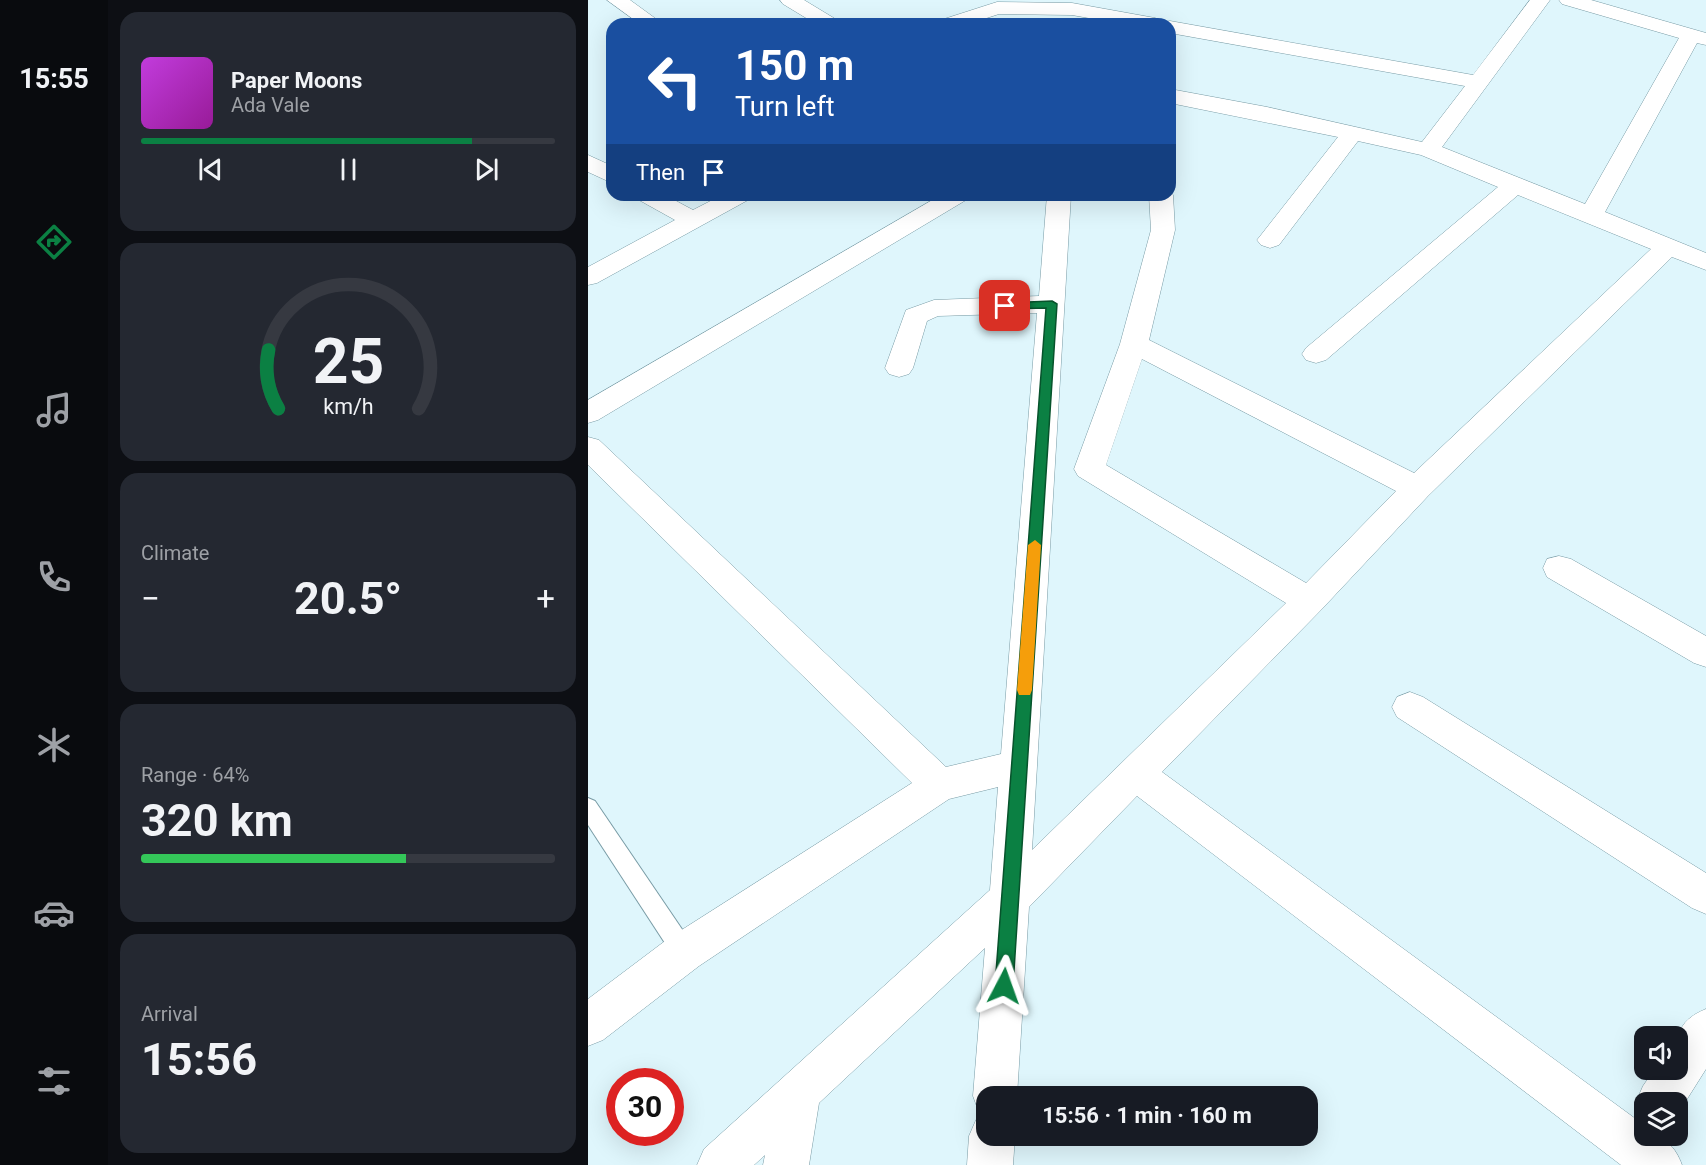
<!DOCTYPE html>
<html lang="en">
<head>
<meta charset="utf-8">
<style>
	:root { --surface:#171b24; --page:#242831; --text:#f1f3f6; --muted:#9ea1a6; --line:#363941; --accent:#0b8043 }
	body { margin:0; font-family:Roboto,sans-serif; background:var(--page); color:var(--text); height:100vh; display:flex; flex-direction:column; font-size:22px; white-space:nowrap }
	* { box-sizing:border-box; margin:0 }
	p { font-size:20px; color:var(--muted) }
	.icon { flex:none; width:33px; height:33px; fill:none; stroke:currentColor; stroke-width:2; stroke-linecap:round; stroke-linejoin:round }
	.map { position:relative; flex:1; overflow:hidden }
	.side { display:flex; flex-direction:column; gap:12px; padding:12px; background:#0d0f14; width:480px }
	.side>* { flex:none }
	.hud { position:absolute; left:18px; top:18px; width:570px; height:183px; border-radius:18px; box-shadow:0 6px 24px #0002; background:#1a4fa0; color:#fff; overflow:hidden }
	.buttons { position:absolute; left:1046px; top:1026px; display:grid; gap:12px }
	.buttons a { display:grid; place-items:center; width:54px; height:54px; border-radius:12px; background:var(--surface); box-shadow:0 6px 24px #0002; font-size:30px }
	.speed { position:absolute; left:18px; top:1068px; display:flex; gap:12px; font-size:30px; font-weight:700; text-align:center }
	.speed>* { display:grid; place-content:center; width:78px; height:78px; border-radius:50%; background:var(--surface); box-shadow:0 6px 24px #0002; line-height:1 }
	.speed .limit { border:9px solid #d22; background:#fff; color:#111 }
	.pin { position:absolute; display:grid; place-items:center; width:51px; height:51px; color:#fff; margin:-26px; border-radius:12px; box-shadow:0 3px 9px #0006 }
	.me { position:absolute; width:66px; margin:-33px; rotate:4deg; stroke-linejoin:round; filter:drop-shadow(0 0 4px #0008) }
	.turn { display:flex; align-items:center; gap:21px; height:126px; padding:0 30px; font-size:27px }
	.turn .icon { width:78px; height:78px; stroke-width:2.5 }
	.turn b { display:block; font-size:42px; line-height:51px }
	.then { display:flex; align-items:center; height:57px; padding:0 30px; background:#0003; gap:12px; font-size:22px }
	.big { font-size:45px; font-weight:700; line-height:1.1 }
	.side .widget { flex:1; display:flex; flex-direction:column; justify-content:center; gap:9px; min-width:0; padding:0 21px; border-radius:18px; background:var(--page) }
	.side .dial { align-items:center; gap:0 }
	.dial svg { height:156px; overflow:visible; fill:none; stroke:var(--line); stroke-width:7; stroke-linecap:round; text-anchor:middle }
	.dial text { fill:var(--text); stroke:none }
	.song { display:flex; align-items:center; gap:18px }
	.cover { width:72px; height:72px; border-radius:9px; background:linear-gradient(135deg,hsl(290 70% 55%),hsl(300 70% 35%)) }
	.played { height:6px; border-radius:3px; background:linear-gradient(90deg,var(--accent) 80%,var(--line) 80%) }
	.keys { display:flex; justify-content:space-around; direction:ltr }
	.heat { display:flex; justify-content:space-between; align-items:center; font-size:33px; direction:ltr }
	.charge { height:9px; border-radius:4px; background:linear-gradient(90deg,#34c759 64%,var(--line) 0) }
	.trip { position:absolute; left:388px; top:1086px; width:342px; height:60px; border-radius:18px; background:var(--surface); box-shadow:0 6px 24px #0002; font-weight:700; line-height:60px; text-align:center }
	main { display:flex; flex:1; min-height:0 }
	.dock { display:flex; flex-direction:column; width:108px; justify-content:space-around; align-items:center; background:#090b0e; color:var(--muted) }
	.dock .icon { width:42px; height:42px }
	.dock .active { color:var(--accent) }
	.dock b { font-size:27px; color:var(--text) }
	.map>svg:first-child { display:block }
	.lines { fill:none; stroke-linecap:round; stroke-linejoin:round }
	.service-casing { stroke:#789ba5; stroke-width:2 }
	.minor-casing { stroke:#789ba5; stroke-width:1 }
	.service { fill:#fff; fill-rule:evenodd }
	.minor { fill:#fff; fill-rule:evenodd }
	.route { fill:#0b8043; stroke:#07532c; stroke-width:1.5 }
	.slow { fill:#f59e0b }
</style>
</head>
<body>
<main>
<nav class="dock">
<b>15:55</b>
<svg class="icon active" aria-label="directions" viewBox="0 0 24 24"><path d="M12 3l9 9-9 9-9-9zM9 14v-3h6M13 9l2 2-2 2"/></svg>
<svg class="icon" aria-label="music" viewBox="0 0 24 24"><path d="M9 18V5l10-2v13"/><circle cx="6" cy="18" r="3"/><circle cx="16" cy="16" r="3"/></svg>
<svg class="icon" aria-label="phone" viewBox="0 0 24 24"><path d="M5 4h4l2 5-3 2q2 4 5 5l2-3 5 2v4C11 20 4 13 5 4z"/></svg>
<svg class="icon" aria-label="climate" viewBox="0 0 24 24"><path d="M12 3v18M4 7l16 10M4 17L20 7"/></svg>
<svg class="icon" aria-label="car" viewBox="0 0 24 24"><path d="M5 17H2v-5l4-1 3-4h7l3 4 3 1v5h-3M9 17h6M6 11h13"/><circle cx="7" cy="17" r="2"/><circle cx="17" cy="17" r="2"/></svg>
<svg class="icon" aria-label="filters" viewBox="0 0 24 24"><path d="M4 7h16M4 17h16"/><circle cx="9" cy="7" r="2"/><circle cx="15" cy="17" r="2"/></svg>
</nav>
<section class="side">
<div class="widget">
<div class="song"><i class="cover"></i><div><b>Paper Moons</b><p>Ada Vale</p></div></div>
<div class="played"></div>
<div class="keys"><svg class="icon" aria-label="previous" viewBox="0 0 24 24"><path d="M18 5L8 12l10 7zM5 5v14"/></svg><svg class="icon" aria-label="pause" viewBox="0 0 24 24"><path d="M8 5v14M16 5v14"/></svg><svg class="icon" aria-label="next" viewBox="0 0 24 24"><path d="M6 5l10 7-10 7zM19 5v14"/></svg></div>
</div>
<div class="widget dial"><svg viewBox="0 0 100 80">
<path d="M14 69A42 42 0 1 1 86 69"/>
<path d="M14 69A42 42 0 0 1 9 39" stroke="#0b8043"/>
<text x="50" y="56" font-size="32" font-weight="700">25</text>
<text x="50" y="72" font-size="11">km/h</text>
</svg></div>
<div class="widget"><p>Climate</p>
<div class="heat"><a>−</a><b class="big">20.5°</b><a>+</a></div>
</div>
<div class="widget"><p>Range · 64%</p><b class="big">320 km</b><div class="charge"></div></div>
<div class="widget"><p>Arrival</p><b class="big">15:56</b></div>
</section>
<div class="map">
<svg width="1118" height="1165" viewBox="0 0 1118 1165">
	<rect width="100%" height="100%" fill="#dff6fc"/>
	<g class="lines">
		<g class="service-casing">
			<path id="service" d="M0 798 7 801 104 944 107 952 104 960 96 963 88 960 0 825Z"/>
		</g>
		<g class="minor-casing">
			<path id="minor" d="M19 0H42L75 24H52Z
				M192 0H216L249 20 252 24H228L195 4Z
				M942 0H962L854 147 997 204 1091 38 974 4 971 0H1003L1118 33V45L1109 43 1017 212 1118 253V270L1084 257 840 496 733 610 574 772 1056 1125V1136C1077 1136 1087 1146 1094 1165H1033L549 796 441 907 429 1096H399V1115L391 1112 385 1096 397 948 231 1103 221 1165H175L177 1155 166 1165H109L116 1149 402 890 410 787 361 799 111 966 15 1040 0 1046V999L81 938 324 783 0 465V437L11 440 358 767 413 754 449 313 350 316 339 321 325 368 321 374 311 377 301 374 297 368 318 310 346 300 451 296 459 195H483L444 850 698 603 490 476 486 469 532 344 563 230 561 195H582V191L585 195 587 230 561 340 826 473 1063 249 930 195 738 360 728 363 718 360 714 354 718 348 910 187 833 155 770 141 691 245 682 248 673 245 669 240 673 235 750 137 582 103V89L679 107 834 142 877 86 582 33V24H534L484 15 411 14 380 24H350L353 20 409 2 484 3 567 18 576 22 582 21 885 75ZM554 359 808 491 718 583 518 465Z
				M0 155 24 166V183L0 172Z
				M47 195H77L105 210 134 195H164L160 200 9 283 0 285V267L87 220 51 200Z
				M353 195H382L378 200 10 420 0 423V400Z
				M971 556 983 559 1118 636V667L1106 663 959 577 955 568 959 559Z
				M822 692 835 697 1118 873V914L1104 908 809 717 804 707 809 697Z
				M1118 1009V1069L1089 1115V1102H1056L1055 1118 1048 1102 1055 1086 1066 1070H1089C1089 1039 1086 1022 1118 1009Z
				M399 1115V1136H427L425 1165H379L381 1136 388 1120Z"/>
		</g>
		<use href="#service" class="service"/>
		<use href="#minor" class="minor"/>
	</g>
	<path class="route" d="M464 301 469 304 425 986 422 991 416 994 410 991 407 986 458 308 417 309 411 306 417 303Z"/>
	<path class="slow" d="M447 540 453 545 444 690 442 695H431L429 690 440 545Z"/>
</svg>
<div class="buttons">
<a><svg class="icon" aria-label="sound" viewBox="0 0 24 24"><path d="M4 9h4l5-4v14l-5-4H4zM17 9q2 3 0 6"/></svg></a>
<a><svg class="icon" aria-label="layers" viewBox="0 0 24 24"><path d="M12 4l9 5-9 5-9-5zM3 14l9 5 9-5"/></svg></a>
</div>
<div class="speed"><div class="limit">30</div></div>
<div class="pin" style="left:417px;top:306px;background:#d93025"><svg class="icon" aria-label="arrive" viewBox="0 0 24 24"><path d="M6 21V4h12l-3 4 3 4H6"/></svg></div>
<svg class="me" style="left:416px;top:986px" viewBox="-20 -20 40 40"><path d="M0-17L14 15 0 8-14 15z" fill="#0b8043" stroke="#fff" stroke-width="4"/></svg>
<div class="trip">15:56 · 1 min · 160 m</div>
<div class="hud">
<div class="turn"><svg class="icon" aria-label="left" viewBox="0 0 24 24"><path d="M17 20v-9H6M10 6l-5 5 5 5"/></svg><div><b>150 m</b>Turn left</div></div>
<div class="then">Then<svg class="icon" aria-label="arrive" viewBox="0 0 24 24"><path d="M6 21V4h12l-3 4 3 4H6"/></svg></div>
</div>
</div>
</main>
</body>
</html>
